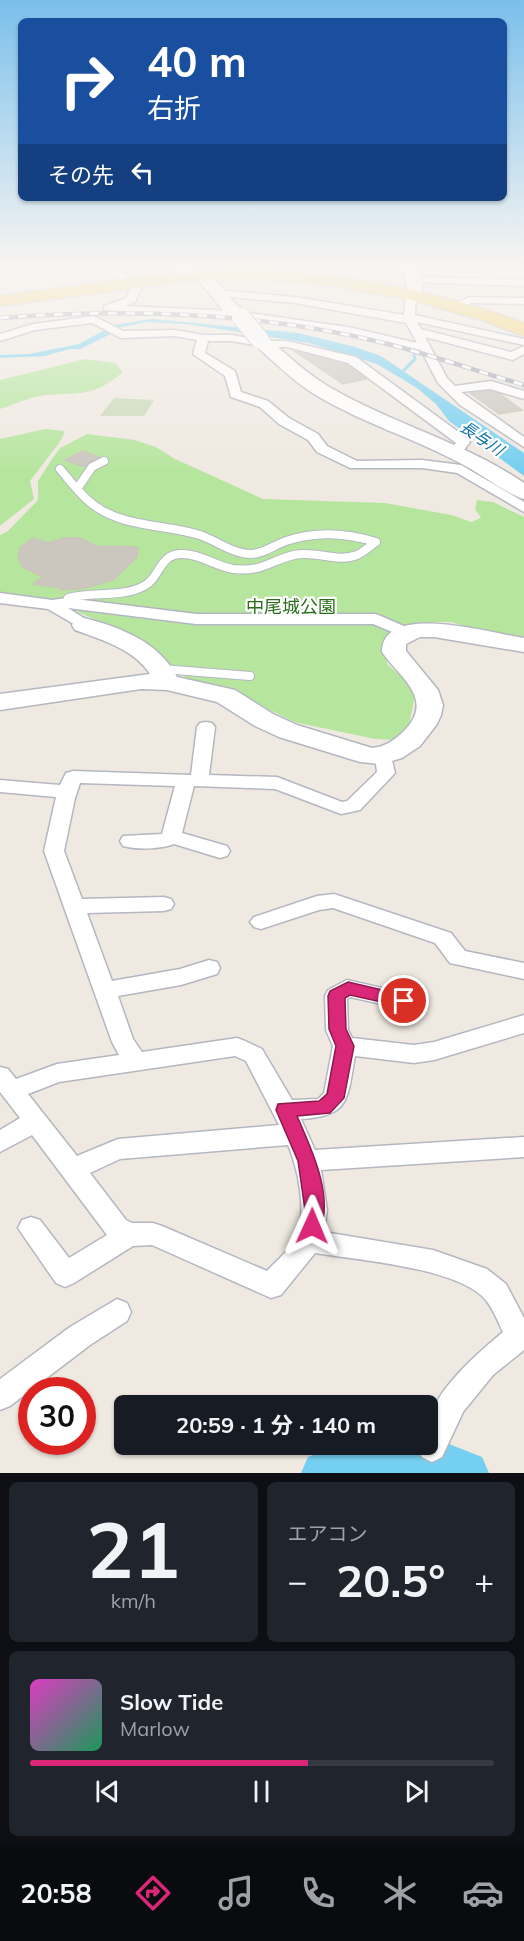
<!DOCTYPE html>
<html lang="ja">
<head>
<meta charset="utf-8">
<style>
	:root { --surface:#171b24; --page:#20242c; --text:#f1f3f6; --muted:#9ea1a6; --line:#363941; --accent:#db2777 }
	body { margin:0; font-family:Mulish,"Noto Sans JP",sans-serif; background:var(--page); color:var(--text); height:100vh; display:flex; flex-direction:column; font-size:22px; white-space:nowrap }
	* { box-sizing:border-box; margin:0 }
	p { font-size:20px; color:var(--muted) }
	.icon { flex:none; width:33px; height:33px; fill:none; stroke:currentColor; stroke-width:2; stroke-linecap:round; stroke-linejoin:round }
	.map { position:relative; height:1473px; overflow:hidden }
	.panel { display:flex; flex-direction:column; gap:9px; padding:9px; background:#0d0f14; flex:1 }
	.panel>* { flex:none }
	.banner { position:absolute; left:18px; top:18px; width:489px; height:183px; border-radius:9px; box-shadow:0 2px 4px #0004; background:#1a4fa0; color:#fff; overflow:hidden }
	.speed { position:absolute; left:18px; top:1377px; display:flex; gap:12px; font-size:30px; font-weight:700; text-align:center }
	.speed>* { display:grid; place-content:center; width:78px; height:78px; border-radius:50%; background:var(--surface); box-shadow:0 2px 4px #0004; line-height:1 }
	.speed .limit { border:9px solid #d22; background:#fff; color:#111 }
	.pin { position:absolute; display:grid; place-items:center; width:51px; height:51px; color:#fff; margin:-26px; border:3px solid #fff; border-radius:50%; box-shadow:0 2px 6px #0007 }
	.me { position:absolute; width:66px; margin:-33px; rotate:1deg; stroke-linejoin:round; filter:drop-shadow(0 0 4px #0008) }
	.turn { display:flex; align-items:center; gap:21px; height:126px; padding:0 30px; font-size:27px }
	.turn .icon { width:78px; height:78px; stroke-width:2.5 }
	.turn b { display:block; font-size:42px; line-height:51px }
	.then { display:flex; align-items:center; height:57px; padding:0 30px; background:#0003; gap:12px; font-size:22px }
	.big { font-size:45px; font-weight:700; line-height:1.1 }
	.panel .card { flex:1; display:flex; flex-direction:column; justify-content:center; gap:9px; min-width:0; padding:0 21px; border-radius:9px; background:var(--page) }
	.panel .dial { align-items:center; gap:0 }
	.dial b { font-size:78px; line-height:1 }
	.song { display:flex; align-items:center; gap:18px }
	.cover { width:72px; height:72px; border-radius:9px; background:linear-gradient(135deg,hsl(310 70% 55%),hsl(150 70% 35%)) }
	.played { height:6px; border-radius:3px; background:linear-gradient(90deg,var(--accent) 60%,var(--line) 60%) }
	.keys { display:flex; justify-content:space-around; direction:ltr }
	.heat { display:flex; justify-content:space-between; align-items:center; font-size:33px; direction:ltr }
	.panel .tiles { flex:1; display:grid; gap:9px; grid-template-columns:1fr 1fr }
	.card:last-child { grid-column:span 2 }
	.trip { position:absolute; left:114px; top:1395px; width:324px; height:60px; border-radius:9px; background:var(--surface); box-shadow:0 2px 4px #0004; font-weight:700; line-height:60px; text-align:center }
	.tabs { display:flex; height:96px; justify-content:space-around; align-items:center; background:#090b0e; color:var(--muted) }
	.tabs .icon { width:42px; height:42px }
	.tabs .selected { color:var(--accent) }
	.tabs b { font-size:27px; color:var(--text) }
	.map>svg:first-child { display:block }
	.green { fill:#b6e59e }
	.cemetery { fill:#c8d9b8 }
	.water { fill:#75cff0 }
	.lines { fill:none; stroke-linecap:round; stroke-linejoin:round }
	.stream { stroke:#75cff0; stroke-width:3 }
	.river { fill:#75cff0; fill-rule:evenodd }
	.building { fill:#cbc7bf; stroke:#cbc5ba; stroke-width:1.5 }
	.lane-casing { stroke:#b4b7c1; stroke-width:10 }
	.street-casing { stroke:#b4b7c1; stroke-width:3 }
	.secondary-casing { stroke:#b4b7c1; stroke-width:3 }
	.primary-casing { stroke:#c9c9c9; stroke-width:3 }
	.lane { stroke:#fff; stroke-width:8 }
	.street { fill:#fff; fill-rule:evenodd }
	.secondary { fill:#fff; fill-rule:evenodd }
	.primary { fill:#f2d163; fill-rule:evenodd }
	.rail-casing { stroke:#a3a6b8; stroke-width:4.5 }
	.rail { stroke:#fff; stroke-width:3; stroke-dasharray:9; stroke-linecap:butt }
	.secondary-bridge-casing { stroke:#b4b7c1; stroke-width:20; stroke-linecap:butt }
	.secondary-bridge { stroke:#fff; stroke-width:18 }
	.route { fill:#db2777; stroke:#8e194d; stroke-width:1.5 }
	.labels { text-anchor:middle; stroke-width:4.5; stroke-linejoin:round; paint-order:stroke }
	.far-water-label { font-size:16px; font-style:italic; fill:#0d6fa3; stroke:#fff }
	.park-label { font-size:18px; fill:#2c6e1b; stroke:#fff }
</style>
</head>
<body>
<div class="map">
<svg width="524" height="1473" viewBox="0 0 524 1473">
	<rect width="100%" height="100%" fill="#efe9e1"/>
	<path class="green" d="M85 359 115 363 123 372C88 401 79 390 40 396 27 398 13 405 0 409V380Z
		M45 429 65 431 62 439 30 481 34 499 0 526V439Z
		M87 434 135 440 156 447 175 459 263 499 385 503 451 515 471 522 481 518 475 509 477 500 493 502 524 517V639L480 631 451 622H426L405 627 386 647 387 664 407 682 415 696 408 729 394 740 375 739 294 722 252 701 207 683 188 679 127 634 67 607 0 596V535L8 531 38 500V481L50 462 60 448Z"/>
	<path class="cemetery" d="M114 398 154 400 144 416H100Z"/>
	<path class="water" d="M152 319 298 333 355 347 381 356 524 453V476L449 421 436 404 417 388 377 364 309 343 186 324 147 322 117 328 115 332 80 349H70L44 356 0 358V355L29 354 79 344 114 325Z"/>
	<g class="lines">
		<path class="stream" d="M404 271 406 288
			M404 370 415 359 414 355"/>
		<path class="river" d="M428 1441 444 1442 482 1457 489 1473H301L308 1457C346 1441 387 1444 428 1444Z"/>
	</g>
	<path class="building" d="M294 351 347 365 366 379 343 384Z
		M490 391 500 394 522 410 499 414 470 393Z
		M83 451 99 457 89 462 85 467 65 460Z
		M33 538 48 543 64 538H80L96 546 138 547 137 557 113 580 81 589 60 590 62 588 33 584 43 577 23 567 18 557 20 548Z"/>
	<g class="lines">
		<g class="lane-casing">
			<path id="lane" d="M60 469C71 482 81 496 95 506 126 528 165 524 200 535 217 541 233 554 251 554 264 554 274 545 286 541 315 531 347 533 376 542 370 546 364 552 357 555 337 563 315 550 294 555 269 561 263 572 233 569 215 566 199 553 180 554 159 555 160 578 144 586 122 598 92 591 68 598L67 603
				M77 489 92 467 104 461
				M162 669 250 676"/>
		</g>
		<g class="street-casing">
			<path id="street" d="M122 267H135L123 273 143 284 135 302 125 306 235 311 348 327 417 343 406 323 295 303 219 296 214 293 219 290 295 297 404 315 406 295 411 292 416 295 415 315 524 339V345L417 322 421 329 511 352 524 346V354L513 360 425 337 447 378 455 386 491 381 524 391V399L490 389 461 392 524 437V447L460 405 438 383 421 350 348 333 235 317 104 310V306L126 298 132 286 110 273Z
				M386 267H416L418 269C411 274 393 272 386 267Z
				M415 277 524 280V286L411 282 410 280Z
				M469 297 524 298V304L471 303 457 309 452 306Z
				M94 316 123 331 175 330 203 335H232L265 341H287L356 357 468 439 470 442 461 454H451L449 451 456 443 348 363 287 347H265L232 341H208L205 353 235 371 241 392 268 401 289 418 318 434 327 446 357 461 422 460 461 465 524 502V512L457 473 422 468H350L317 452 308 440 279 424 260 407 231 397 225 376 193 354 197 340 175 336 121 338 92 323 35 330 0 341V334L33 324Z
				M0 593 52 600 67 598 196 614H376L413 630 415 633 407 638 373 624H196L68 608 90 622 92 625 90 628 84 630 48 609 0 603Z
				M206 722 212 723 215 727 209 775 277 777 342 802 347 801 377 772 375 756 378 752H390L395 773 360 810 341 814 275 789 194 786 182 833 227 846 230 851 227 856 220 858 174 844C161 849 137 850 123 846L120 841 123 836 162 834 175 786 80 783 75 798 64 851 82 899 164 897 171 899 174 904 171 909 164 911 87 913 112 981 180 969 209 960 217 962 220 968 217 974 181 985 118 996 133 1039 142 1052 237 1038 245 1041 262 1049 292 1100 318 1099 324 1093 333 1046 326 1030 325 996 328 990 347 980 404 993 412 995 415 1001 412 1007 404 1009 350 997 347 999 348 1030 352 1038 414 1045 434 1042 524 1015V1033L434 1060 414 1063 355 1056C347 1099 351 1116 301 1119L315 1150 524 1137V1157L321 1170 327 1210 324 1232 433 1250 487 1269 506 1284 524 1318V1350L493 1375 463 1412 442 1457 432 1462 422 1457 417 1447 418 1444H428C428 1438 427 1432 428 1426 432 1392 478 1353 503 1332 497 1320 492 1305 482 1296 450 1267 358 1260 315 1253L281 1295 271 1298 152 1245 133 1246 74 1283 65 1287 56 1283 18 1228 22 1220 31 1217 40 1220 69 1258 107 1235 32 1135 0 1152V1130L20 1118 0 1092V1067L8 1069 16 1079 57 1064 119 1055 112 1042 44 851 56 797 0 792V780L60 785 66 773 73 771 191 775 197 727 200 723ZM235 1056 246 1061 279 1125 118 1139 77 1156 28 1094 59 1082ZM288 1145C298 1169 307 1210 297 1236 292 1248 276 1261 267 1271L162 1226 153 1223H132L126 1220 90 1173 120 1159Z
				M334 894 451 933 465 951 524 963V979L450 963 435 943 333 908 319 910 261 929 254 927 250 922 254 917 317 896Z
				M117 1299 127 1303 131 1312 127 1321 90 1345 10 1406 0 1410V1379L70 1327Z"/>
		</g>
		<g class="secondary-casing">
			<path id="secondary" d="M170 267C207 264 211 274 233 301 238 307 245 311 249 317L241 322 229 318 197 278 173 270Z
				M404 267H420L423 288 417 298 411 300 403 295 407 288Z
				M260 335 266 336C287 355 307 374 331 388 393 424 464 442 524 483V499C508 495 478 472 460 463 413 438 360 422 314 394 292 380 273 361 254 344L251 340 254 336Z
				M84 618C120 627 159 642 177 677L235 690 273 714 297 725 372 748C385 747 395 740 404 731 436 699 399 677 382 652 382 600 494 634 524 638V652L434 637H420L406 644V651L438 690 443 705 441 715 437 724 420 746 402 758 381 764 360 762 279 737 255 726 217 702 167 690 141 689 0 710V694L150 674C134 649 102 640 75 630L72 625 75 620Z"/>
		</g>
		<g class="primary-casing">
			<path id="primary" d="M242 269C339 272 433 289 524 323V336L482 320 408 299 325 285 283 281 242 279 178 282 0 306V296L152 275Z"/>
		</g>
		<use href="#lane" class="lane"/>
		<use href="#street" class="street"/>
		<use href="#secondary" class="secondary"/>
		<use href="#primary" class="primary"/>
		<g class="rail-casing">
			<path id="rail" d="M0 318C128 308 255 312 380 342 429 354 476 371 524 385"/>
		</g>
		<use href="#rail" class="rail"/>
		<g class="secondary-bridge-casing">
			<path id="secondary-bridge" d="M241 317 260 340"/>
		</g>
		<use href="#secondary-bridge" class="secondary-bridge"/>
	</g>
	<linearGradient id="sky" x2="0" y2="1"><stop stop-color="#7abfeb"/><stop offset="0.56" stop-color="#f8f5f2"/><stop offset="1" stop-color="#f8f5f2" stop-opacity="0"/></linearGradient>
	<rect width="524" height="473" fill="url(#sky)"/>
	<path class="route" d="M348 982 404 995 410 997 413 1001 410 1006 404 1007 350 995 345 998 346 1029 354 1046 344 1098 330 1113 297 1116C311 1148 335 1198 319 1232L312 1234 305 1232 302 1226 305 1210 298 1161 276 1110 278 1104 319 1101 327 1094 336 1046 329 1029 328 996 330 991Z"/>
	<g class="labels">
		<g class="far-water-label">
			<text transform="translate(482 438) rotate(34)" y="6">長与川</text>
		</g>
		<g class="park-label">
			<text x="291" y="613">中尾城公園</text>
		</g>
	</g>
</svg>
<div class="speed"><div class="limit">30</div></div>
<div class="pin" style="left:404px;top:1001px;background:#d93025"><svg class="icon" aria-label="arrive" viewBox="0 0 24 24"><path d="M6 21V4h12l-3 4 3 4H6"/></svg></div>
<svg class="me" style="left:312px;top:1226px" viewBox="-20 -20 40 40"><path d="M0-17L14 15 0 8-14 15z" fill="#db2777" stroke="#fff" stroke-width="4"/></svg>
<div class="trip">20:59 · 1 分 · 140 m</div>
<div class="banner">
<div class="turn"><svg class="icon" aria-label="right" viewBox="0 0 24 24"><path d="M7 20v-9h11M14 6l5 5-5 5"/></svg><div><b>40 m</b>右折</div></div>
<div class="then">その先<svg class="icon" aria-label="left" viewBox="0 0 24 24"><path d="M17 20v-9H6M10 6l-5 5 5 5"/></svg></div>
</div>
</div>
<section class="panel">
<div class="tiles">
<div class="card dial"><b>21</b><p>km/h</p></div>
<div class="card"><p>エアコン</p>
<div class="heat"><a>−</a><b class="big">20.5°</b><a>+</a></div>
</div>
<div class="card">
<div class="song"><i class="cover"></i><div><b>Slow Tide</b><p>Marlow</p></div></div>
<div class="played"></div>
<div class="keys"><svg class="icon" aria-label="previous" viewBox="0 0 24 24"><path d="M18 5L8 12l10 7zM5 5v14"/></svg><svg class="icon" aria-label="pause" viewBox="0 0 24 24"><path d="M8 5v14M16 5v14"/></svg><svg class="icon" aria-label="next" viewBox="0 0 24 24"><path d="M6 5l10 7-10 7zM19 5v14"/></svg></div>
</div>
</div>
</section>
<nav class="tabs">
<b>20:58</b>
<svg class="icon selected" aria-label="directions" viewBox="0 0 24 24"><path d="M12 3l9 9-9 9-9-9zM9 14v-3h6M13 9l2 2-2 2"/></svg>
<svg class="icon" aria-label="music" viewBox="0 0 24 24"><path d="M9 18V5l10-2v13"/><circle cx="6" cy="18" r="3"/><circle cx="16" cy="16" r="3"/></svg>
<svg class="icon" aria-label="phone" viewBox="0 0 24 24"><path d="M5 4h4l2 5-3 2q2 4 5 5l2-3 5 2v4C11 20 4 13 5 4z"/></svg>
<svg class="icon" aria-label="climate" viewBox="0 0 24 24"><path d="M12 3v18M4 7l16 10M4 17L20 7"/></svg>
<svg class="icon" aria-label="car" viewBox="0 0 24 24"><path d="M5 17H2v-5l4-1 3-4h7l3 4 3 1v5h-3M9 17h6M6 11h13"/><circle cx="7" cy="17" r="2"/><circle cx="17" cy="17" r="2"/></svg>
</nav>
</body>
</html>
